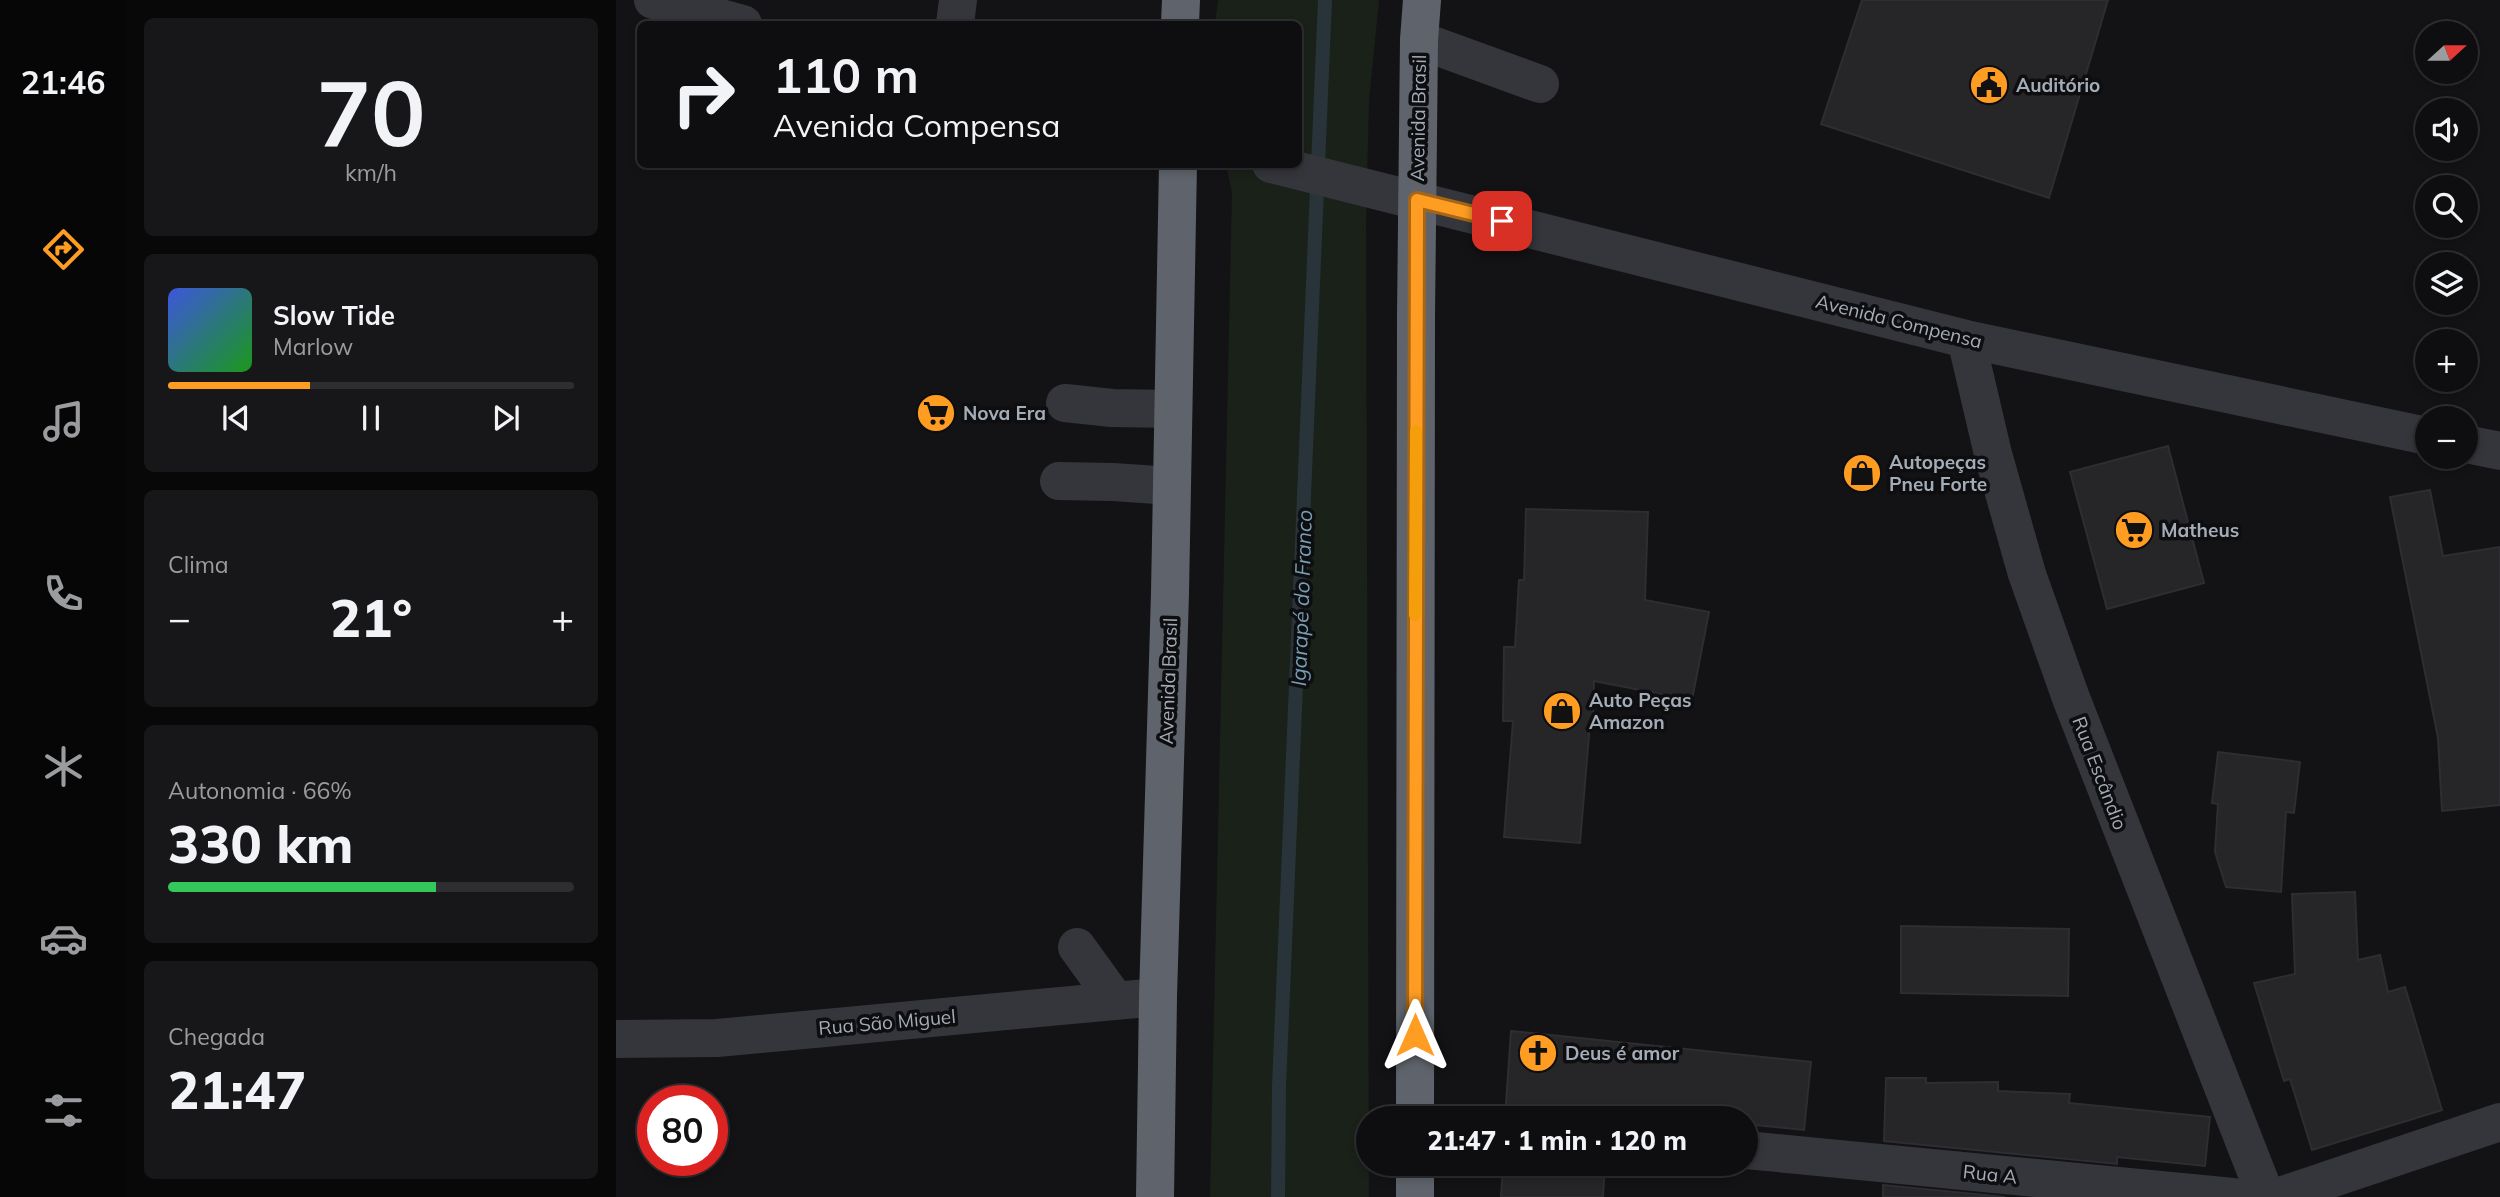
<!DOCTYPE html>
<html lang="pt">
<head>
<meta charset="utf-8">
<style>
	:root { --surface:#0e0e10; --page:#171719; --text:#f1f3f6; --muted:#9b9c9f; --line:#2e2e30; --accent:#ff9d22 }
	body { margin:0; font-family:Mulish,sans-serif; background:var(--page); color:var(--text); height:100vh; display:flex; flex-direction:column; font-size:26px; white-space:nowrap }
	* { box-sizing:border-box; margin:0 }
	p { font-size:23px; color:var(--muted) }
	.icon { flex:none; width:38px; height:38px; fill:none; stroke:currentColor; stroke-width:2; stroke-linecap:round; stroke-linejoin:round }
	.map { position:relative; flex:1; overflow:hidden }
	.sheet { display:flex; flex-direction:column; gap:18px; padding:18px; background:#080809; width:490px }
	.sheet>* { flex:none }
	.hud { position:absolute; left:21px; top:21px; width:665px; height:147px; border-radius:10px; box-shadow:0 4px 10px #0003,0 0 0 2px var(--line); background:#0e0e10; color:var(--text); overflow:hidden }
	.needle { width:46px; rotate:69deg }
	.controls { position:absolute; left:1799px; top:21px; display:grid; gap:14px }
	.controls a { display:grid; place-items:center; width:63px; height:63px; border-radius:50%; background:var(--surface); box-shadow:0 4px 10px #0003,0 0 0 2px var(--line); font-size:35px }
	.speed { position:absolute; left:21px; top:1085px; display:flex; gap:14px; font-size:35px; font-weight:700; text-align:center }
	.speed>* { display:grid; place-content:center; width:91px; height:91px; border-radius:50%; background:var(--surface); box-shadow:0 4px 10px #0003,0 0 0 2px var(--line); line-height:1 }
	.speed .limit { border:10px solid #d22; background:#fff; color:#111 }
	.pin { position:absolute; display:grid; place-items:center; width:60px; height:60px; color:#fff; margin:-30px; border-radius:14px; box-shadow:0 4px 10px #0006 }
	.me { position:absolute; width:77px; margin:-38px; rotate:0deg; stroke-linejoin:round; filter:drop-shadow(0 0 5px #0008) }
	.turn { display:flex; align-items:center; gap:24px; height:147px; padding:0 21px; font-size:32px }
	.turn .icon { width:91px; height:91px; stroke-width:2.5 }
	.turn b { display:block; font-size:49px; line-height:60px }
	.big { font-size:52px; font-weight:800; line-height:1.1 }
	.sheet .widget { flex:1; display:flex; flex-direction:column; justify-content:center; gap:10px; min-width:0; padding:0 24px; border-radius:10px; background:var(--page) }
	.sheet .dial { align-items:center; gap:0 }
	.dial b { font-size:91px; line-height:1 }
	.song { display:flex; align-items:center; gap:21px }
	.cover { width:84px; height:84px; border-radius:10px; background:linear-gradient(135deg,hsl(230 70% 55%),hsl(120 70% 35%)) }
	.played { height:7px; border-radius:4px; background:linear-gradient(90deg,var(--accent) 35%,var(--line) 35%) }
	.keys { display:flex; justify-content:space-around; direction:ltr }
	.heat { display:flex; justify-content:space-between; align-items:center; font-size:38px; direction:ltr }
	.charge { height:10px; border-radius:5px; background:linear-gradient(90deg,#34c759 66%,var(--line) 0) }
	.trip { position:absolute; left:740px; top:1106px; width:402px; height:70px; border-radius:35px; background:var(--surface); box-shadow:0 4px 10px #0003,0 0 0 2px var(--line); font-weight:800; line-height:70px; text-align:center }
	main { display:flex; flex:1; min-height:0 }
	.dock { display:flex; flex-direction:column; width:126px; justify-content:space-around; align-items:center; background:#060606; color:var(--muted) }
	.dock .icon { width:49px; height:49px }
	.dock .current { color:var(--accent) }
	.dock b { font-size:32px; color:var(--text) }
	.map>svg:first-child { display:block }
	.green { fill:#192119 }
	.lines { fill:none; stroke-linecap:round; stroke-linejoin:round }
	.stream { stroke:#28343a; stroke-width:14 }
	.building { fill:#262629; stroke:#2d2d32; stroke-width:2 }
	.minor { stroke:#34363b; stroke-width:38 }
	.highway { stroke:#5f646c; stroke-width:38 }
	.route-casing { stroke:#a66616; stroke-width:18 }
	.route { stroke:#ff9d22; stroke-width:12 }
	.slow { stroke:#f59e0b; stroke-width:12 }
	.labels { text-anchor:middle; stroke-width:7; stroke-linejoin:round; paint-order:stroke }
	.poi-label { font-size:19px; font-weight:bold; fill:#a3acb7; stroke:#0e0e10; text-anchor:start }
	.street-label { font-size:19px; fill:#a3acb7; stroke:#0e0e10 }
	.water-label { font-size:21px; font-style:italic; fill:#779fb6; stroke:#0e0e10 }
</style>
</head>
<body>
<main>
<nav class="dock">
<b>21:46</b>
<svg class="icon current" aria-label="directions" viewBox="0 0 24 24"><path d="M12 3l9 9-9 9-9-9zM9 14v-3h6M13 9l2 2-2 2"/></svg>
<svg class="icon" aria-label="music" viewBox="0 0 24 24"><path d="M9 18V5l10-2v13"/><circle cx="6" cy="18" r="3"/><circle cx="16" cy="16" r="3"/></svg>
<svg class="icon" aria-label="phone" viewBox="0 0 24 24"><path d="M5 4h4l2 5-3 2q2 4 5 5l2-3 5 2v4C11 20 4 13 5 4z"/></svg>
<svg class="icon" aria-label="climate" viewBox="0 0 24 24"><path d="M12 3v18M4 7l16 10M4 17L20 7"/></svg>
<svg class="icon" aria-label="car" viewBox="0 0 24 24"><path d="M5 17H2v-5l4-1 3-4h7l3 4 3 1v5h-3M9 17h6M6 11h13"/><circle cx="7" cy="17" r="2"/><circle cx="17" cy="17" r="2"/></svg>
<svg class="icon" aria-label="filters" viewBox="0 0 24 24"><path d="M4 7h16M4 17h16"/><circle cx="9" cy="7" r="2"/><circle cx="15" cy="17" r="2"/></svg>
</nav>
<section class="sheet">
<div class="widget dial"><b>70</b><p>km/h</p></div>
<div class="widget">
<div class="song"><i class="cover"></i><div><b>Slow Tide</b><p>Marlow</p></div></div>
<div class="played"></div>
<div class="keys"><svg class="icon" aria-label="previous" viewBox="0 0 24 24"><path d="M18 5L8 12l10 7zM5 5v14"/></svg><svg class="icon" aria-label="pause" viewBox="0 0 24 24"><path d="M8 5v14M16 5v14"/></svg><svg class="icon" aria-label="next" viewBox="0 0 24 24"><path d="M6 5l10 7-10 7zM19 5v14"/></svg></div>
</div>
<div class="widget"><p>Clima</p>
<div class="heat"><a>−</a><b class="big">21°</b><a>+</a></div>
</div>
<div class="widget"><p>Autonomia · 66%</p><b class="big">330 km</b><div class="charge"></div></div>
<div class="widget"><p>Chegada</p><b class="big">21:47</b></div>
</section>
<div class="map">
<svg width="1884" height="1197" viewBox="0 0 1884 1197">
	<rect width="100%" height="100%" fill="#131315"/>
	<path class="green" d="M602 0H763L753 101 750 223 753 1197H594L616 192 610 165 682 164V24H599Z"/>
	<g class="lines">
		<path class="stream" d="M662 1197 663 1086 709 0"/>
	</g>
	<path class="building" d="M1246 0H1492L1433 198 1205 124Z
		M1552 446 1588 583 1491 609 1454 472Z
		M1814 490 1827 556 1884 547V805L1826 811 1822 738 1774 497Z
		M910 509 1032 512 1029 600 1093 612 1076 700 978 681 977 723H974L964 843 888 837 897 721H887L888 647H899L903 580H908Z
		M1602 752 1684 762 1678 813 1670 812 1665 892 1610 887 1599 852 1602 804 1596 803Z
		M1739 892 1742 960 1764 955 1772 992 1789 987 1826 1110 1696 1150 1674 1079 1668 1081 1638 983 1679 974 1676 894Z
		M1285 926 1453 929 1452 996 1285 993Z
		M895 1031 1195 1062 1188 1130 1130 1124V1118H1074L991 1109V1118H889Z
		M1270 1078H1310V1083L1382 1082V1091L1454 1094 1453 1103 1594 1117 1589 1166 1501 1157V1164L1268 1141Z
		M887 1164H989L987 1197H885Z
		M1267 1185 1389 1197H1267Z"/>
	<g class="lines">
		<path class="minor" d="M37 0 127 24
			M339 24 342 0
			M803 40 924 84
			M655 164 1350 339 1811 436
			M1350 339 1377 454 1411 574 1455 698 1650 1197
			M449 403 496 408 557 409
			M1850 444 1884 451
			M443 481 497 482 556 486
			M461 947 500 1001
			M0 1039 101 1038 542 997
			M1130 1150 1617 1197
			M1661 1197 1884 1122"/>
		<path class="highway" d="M564 24 565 0
			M799 1118 800 316 803 40 806 0
			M799 1164V1197
			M539 1197 542 997 554 593 562 164"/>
	</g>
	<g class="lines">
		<g class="route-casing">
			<path id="route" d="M799 1035 801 200 886 221"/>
		</g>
		<use href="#route" class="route"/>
		<path class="slow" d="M799 615 800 431"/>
	</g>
	<defs>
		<g id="civic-disc" transform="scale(2.0125)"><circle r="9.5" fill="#ff9d22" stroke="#0e0e10"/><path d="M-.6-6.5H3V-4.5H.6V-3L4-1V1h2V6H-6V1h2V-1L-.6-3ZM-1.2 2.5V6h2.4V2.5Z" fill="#111"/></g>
		<g id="supermarket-disc" transform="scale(2.0125)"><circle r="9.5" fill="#ff9d22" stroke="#0e0e10"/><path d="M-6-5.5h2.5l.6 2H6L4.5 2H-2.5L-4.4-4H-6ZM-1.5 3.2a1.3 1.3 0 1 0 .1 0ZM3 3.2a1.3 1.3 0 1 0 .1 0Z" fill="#111"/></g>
		<g id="shop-disc" transform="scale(2.0125)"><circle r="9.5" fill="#ff9d22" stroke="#0e0e10"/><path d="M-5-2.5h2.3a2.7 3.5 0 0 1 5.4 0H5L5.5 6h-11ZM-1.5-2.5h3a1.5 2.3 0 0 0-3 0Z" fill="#111"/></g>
		<g id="church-disc" transform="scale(2.0125)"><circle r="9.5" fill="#ff9d22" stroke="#0e0e10"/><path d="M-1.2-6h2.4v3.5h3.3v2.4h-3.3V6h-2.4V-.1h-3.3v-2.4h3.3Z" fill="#111"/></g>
	</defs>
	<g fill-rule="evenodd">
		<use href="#civic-disc" x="1373" y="85"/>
		<use href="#supermarket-disc" x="320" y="413"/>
		<use href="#shop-disc" x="1246" y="473"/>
		<use href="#supermarket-disc" x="1518" y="530"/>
		<use href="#shop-disc" x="946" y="711"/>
		<use href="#church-disc" x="922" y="1053"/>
	</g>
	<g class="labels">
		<g class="poi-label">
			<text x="1400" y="92">Auditório</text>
			<text x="347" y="420">Nova Era</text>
			<text x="1273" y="469">Autopeças<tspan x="1273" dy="22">Pneu Forte</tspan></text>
			<text x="1545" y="537">Matheus</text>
			<text x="973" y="707">Auto Peças<tspan x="973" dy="22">Amazon</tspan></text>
			<text x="949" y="1060">Deus é amor</text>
		</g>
		<g class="street-label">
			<text transform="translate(802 118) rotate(-89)" y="7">Avenida Brasil</text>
			<text transform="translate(1283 321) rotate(14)" y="7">Avenida Compensa</text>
			<text transform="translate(552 681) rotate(-88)" y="7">Avenida Brasil</text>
			<text transform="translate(1484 773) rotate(69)" y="7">Rua Escândio</text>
			<text transform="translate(271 1022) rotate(-5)" y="7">Rua São Miguel</text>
			<text transform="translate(1374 1174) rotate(6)" y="7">Rua A</text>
		</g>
		<g class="water-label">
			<text transform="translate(686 598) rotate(-88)" y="7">Igarapé do Franco</text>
		</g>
	</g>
</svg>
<div class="controls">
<a><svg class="needle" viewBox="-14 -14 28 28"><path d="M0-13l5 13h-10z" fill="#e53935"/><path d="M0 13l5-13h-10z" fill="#9b9c9f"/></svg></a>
<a><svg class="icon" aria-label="sound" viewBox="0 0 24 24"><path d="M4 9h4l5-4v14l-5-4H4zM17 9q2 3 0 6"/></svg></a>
<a><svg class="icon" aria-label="search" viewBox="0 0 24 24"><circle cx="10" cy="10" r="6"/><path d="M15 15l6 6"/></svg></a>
<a><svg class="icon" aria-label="layers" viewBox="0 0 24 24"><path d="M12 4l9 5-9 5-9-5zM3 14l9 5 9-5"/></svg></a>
<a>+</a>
<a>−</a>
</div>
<div class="speed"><div class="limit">80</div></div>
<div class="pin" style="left:886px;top:221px;background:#d93025"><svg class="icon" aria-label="arrive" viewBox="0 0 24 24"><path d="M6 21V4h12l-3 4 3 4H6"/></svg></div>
<svg class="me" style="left:799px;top:1035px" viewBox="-20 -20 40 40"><path d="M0-17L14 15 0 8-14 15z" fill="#ff9d22" stroke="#fff" stroke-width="4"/></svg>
<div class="trip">21:47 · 1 min · 120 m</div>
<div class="hud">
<div class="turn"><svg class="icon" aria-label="right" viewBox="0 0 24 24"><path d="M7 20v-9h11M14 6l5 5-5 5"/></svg><div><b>110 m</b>Avenida Compensa</div></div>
</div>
</div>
</main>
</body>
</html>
